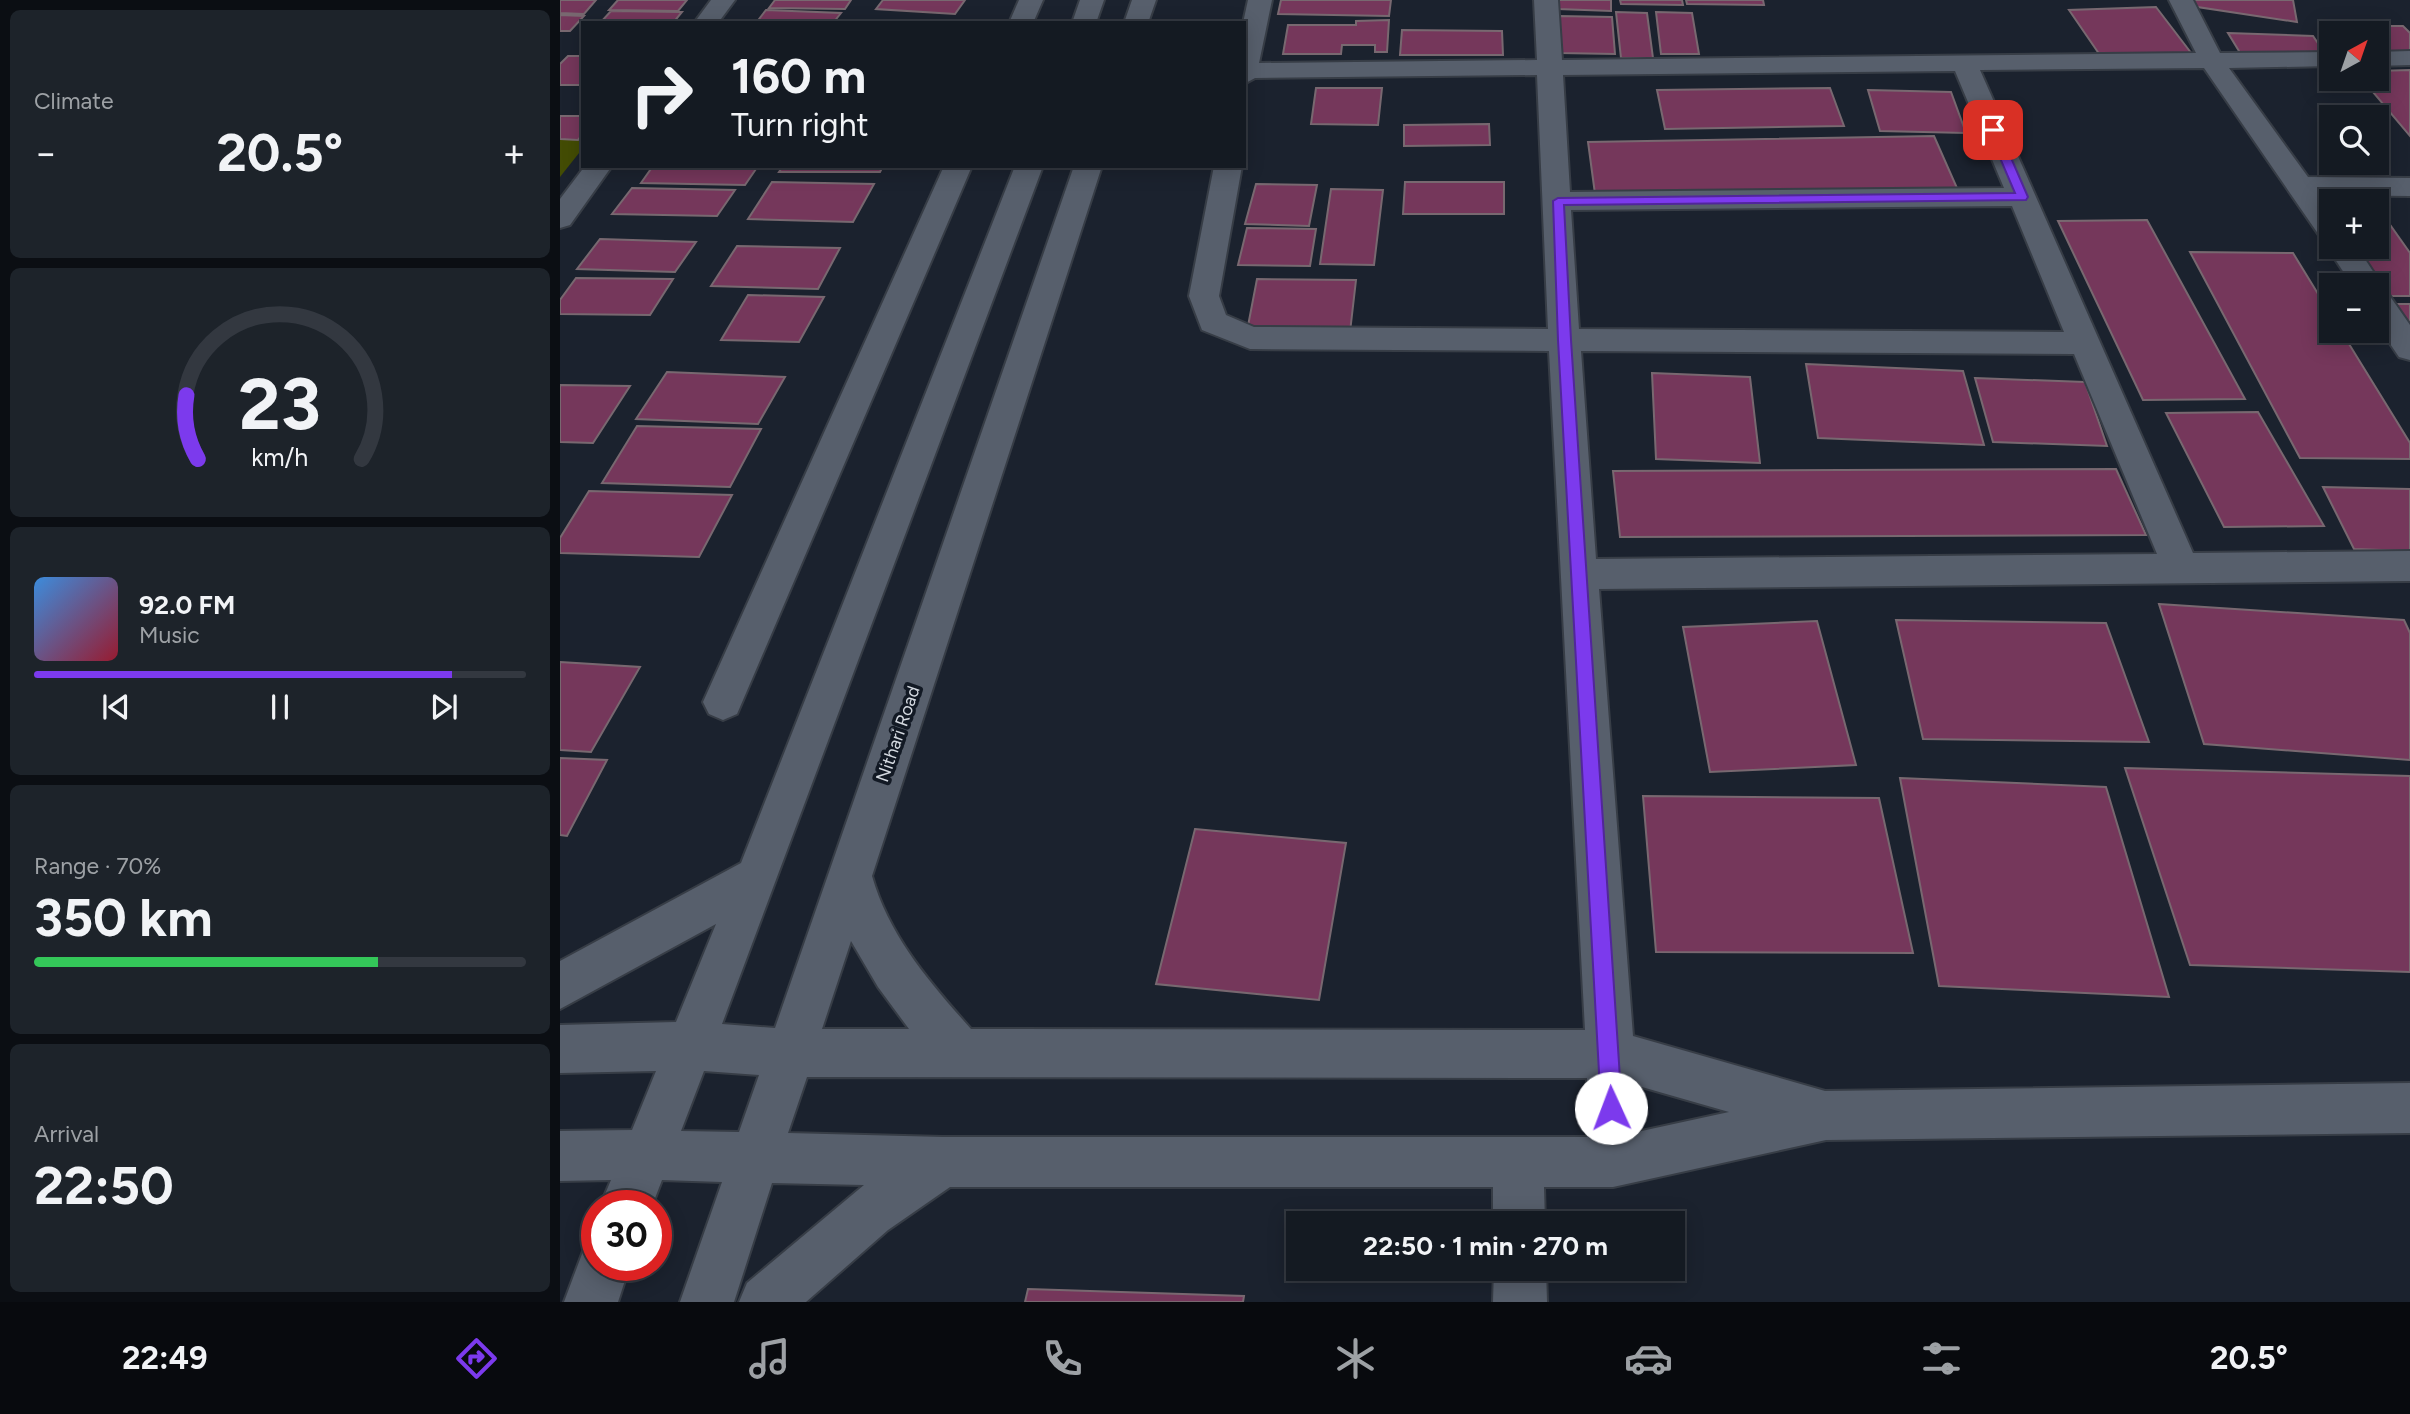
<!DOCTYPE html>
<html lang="en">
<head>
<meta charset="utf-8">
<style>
	:root { --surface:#141a22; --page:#1d232a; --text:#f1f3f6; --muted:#9da1a5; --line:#333840; --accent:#7c3aed }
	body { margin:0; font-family:Figtree,sans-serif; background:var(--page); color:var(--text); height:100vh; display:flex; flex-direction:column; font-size:26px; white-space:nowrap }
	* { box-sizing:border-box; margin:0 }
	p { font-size:23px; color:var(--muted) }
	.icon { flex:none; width:38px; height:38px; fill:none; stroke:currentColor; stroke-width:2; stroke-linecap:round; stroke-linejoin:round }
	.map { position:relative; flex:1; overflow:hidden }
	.side { display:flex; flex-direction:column; gap:10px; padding:10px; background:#0b0e13; width:560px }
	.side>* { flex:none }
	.hud { position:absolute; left:21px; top:21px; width:665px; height:147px; border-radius:0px; box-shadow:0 4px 18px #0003,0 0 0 2px var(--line); background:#141a22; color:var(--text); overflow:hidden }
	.needle { width:46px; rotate:40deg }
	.tools { position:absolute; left:1759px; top:21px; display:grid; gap:14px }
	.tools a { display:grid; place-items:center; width:70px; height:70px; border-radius:0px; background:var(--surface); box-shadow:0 4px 18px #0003,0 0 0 2px var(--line); font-size:35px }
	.speed { position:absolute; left:21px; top:1190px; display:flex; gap:14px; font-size:35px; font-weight:700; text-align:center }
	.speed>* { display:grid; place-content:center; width:91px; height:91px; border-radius:50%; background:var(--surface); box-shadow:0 4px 18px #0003,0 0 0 2px var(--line); line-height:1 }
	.speed .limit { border:10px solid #d22; background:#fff; color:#111 }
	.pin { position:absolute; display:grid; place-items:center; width:60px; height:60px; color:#fff; margin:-30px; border-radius:14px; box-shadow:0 4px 10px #0006 }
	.me { position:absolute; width:77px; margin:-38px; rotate:358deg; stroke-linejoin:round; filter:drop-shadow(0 0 5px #0008) }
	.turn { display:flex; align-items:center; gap:24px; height:147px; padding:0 35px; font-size:32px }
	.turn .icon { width:91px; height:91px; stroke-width:2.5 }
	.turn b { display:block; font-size:49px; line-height:60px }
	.big { font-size:52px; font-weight:700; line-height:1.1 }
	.side .card { flex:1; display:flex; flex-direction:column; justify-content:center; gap:10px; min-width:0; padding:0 24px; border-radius:10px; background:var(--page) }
	.side .dial { align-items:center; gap:0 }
	.dial svg { height:182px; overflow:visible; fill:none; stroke:var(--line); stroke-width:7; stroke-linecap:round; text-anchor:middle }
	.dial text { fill:var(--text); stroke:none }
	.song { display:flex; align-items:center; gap:21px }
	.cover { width:84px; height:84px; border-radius:10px; background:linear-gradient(135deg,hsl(210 70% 55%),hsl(350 70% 35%)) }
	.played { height:7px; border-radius:4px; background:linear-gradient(90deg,var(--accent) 85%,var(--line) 85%) }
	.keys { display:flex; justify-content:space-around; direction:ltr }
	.heat { display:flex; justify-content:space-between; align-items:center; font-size:38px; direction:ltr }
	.charge { height:10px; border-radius:5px; background:linear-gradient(90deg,#34c759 70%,var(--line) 0) }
	.trip { position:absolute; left:726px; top:1211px; width:399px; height:70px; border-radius:0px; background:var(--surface); box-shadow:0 4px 18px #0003,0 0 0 2px var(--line); font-weight:700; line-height:70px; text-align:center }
	.tab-bar { display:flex; height:112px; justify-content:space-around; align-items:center; background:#080a0e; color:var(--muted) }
	.tab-bar .icon { width:49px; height:49px }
	.tab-bar .active { color:var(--accent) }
	.tab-bar b { font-size:32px; color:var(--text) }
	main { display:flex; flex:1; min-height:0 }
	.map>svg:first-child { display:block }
	.green { fill:#434c04 }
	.building { fill:#75375b; stroke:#786870; stroke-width:2 }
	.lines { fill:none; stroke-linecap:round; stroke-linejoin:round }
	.minor-casing { stroke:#373d46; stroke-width:4 }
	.minor { fill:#575f6c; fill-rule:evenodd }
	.route { fill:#7c3aed; stroke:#51269a; stroke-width:2 }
	.labels { text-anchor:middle; stroke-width:7; stroke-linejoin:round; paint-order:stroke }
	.street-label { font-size:18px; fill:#d4d9e0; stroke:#121924 }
</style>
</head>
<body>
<main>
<section class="side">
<div class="card"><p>Climate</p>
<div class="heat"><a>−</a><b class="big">20.5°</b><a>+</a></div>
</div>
<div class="card dial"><svg viewBox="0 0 100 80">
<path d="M14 69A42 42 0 1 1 86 69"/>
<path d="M14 69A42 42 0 0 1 9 41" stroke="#7c3aed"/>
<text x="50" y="56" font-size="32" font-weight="700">23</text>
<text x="50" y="72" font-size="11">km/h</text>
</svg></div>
<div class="card">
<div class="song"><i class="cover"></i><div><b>92.0 FM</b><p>Music</p></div></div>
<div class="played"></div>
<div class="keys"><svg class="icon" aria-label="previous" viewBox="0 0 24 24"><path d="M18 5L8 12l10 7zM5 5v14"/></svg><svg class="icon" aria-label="pause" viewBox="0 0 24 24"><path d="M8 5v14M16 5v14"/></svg><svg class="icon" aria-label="next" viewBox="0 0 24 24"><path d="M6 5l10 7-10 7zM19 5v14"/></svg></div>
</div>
<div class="card"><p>Range · 70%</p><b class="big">350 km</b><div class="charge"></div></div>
<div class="card"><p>Arrival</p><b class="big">22:50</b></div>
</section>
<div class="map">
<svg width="1850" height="1302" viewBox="0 0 1850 1302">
	<rect width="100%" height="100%" fill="#1b222e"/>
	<path class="green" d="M0 135H23V148L0 177Z"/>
	<path class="building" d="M0 0H36L24 14 0 13Z
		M58 0H127L118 11 49 10Z
		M215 0H291L285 9 209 8Z
		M323 0H405L395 14 316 9Z
		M721 0H831L829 16 718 14Z
		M999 0H1051V11L998 9Z
		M1060 0H1122L1123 5 1061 4Z
		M1126 0H1203L1204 5 1127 4Z
		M1630 0H1733L1737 22 1631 6Z
		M1596 7 1635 58 1544 61 1509 10Z
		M206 10 281 13 273 23H196Z
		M51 11 122 12 113 23H40Z
		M1056 12 1087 13 1093 58H1061Z
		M1096 12 1132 13 1139 54H1101Z
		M0 15 24 16 10 31H0Z
		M999 16 1052 17 1055 54 1000 53Z
		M829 20 827 52H815V45H782L781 54H723L728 25H796V21Z
		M1771 26H1843L1850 33V54H1816V33H1777Z
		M842 30 942 31 943 55H840Z
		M1668 33 1753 36 1768 58 1682 56Z
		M8 56H23V85H0V64Z
		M1850 70V136L1802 79H1816V71Z
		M756 88H822L818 125 751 124Z
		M1270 88 1284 126 1105 129 1097 90Z
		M1308 90 1391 92 1406 133 1320 131Z
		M0 116H23V134L18 140 0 139Z
		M929 124 930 145 844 146V125Z
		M1374 136 1397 188 1035 194 1028 142Z
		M93 166H198L185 185 81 183Z
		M223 166H323L320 172H219Z
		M212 182 314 184 293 222 188 219Z
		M845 182H944V214H843Z
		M696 184 757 185 749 226 685 224Z
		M72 188 175 190 157 216 52 214Z
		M771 189 823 190 814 265 760 264Z
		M1816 212H1821L1850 253V296H1828L1795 247H1816Z
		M1587 220 1685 399 1583 400 1498 221Z
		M687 228 756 229 750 266 678 265Z
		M40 239 136 242 115 272 17 269Z
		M177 246 280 248 258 289 151 286Z
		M1630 252 1733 253 1771 315V331H1781L1850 443V459L1740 458Z
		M16 278 113 279 90 315 0 314V300Z
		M697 279 796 280 790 332 687 331Z
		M188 295 264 297 239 342 161 340Z
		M1832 304H1850V329Z
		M1246 364 1403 371 1424 445 1258 438Z
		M107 372 225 377 198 424 76 419Z
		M1092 373 1190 377 1200 463 1096 459Z
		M1415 378 1525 382 1547 446 1433 442Z
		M0 385 70 386 33 443 0 442Z
		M1698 412 1764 526 1664 527 1606 413Z
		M77 426 201 429 170 487 42 483Z
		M1556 469 1586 535 1060 537 1053 471Z
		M1763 487 1850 489V551L1794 549Z
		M29 491 172 495 139 557 0 553V538Z
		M1599 604 1844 620 1850 633V760L1644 744Z
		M1336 620 1546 623 1589 742 1363 739Z
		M1257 621 1296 765 1150 772 1123 627Z
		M0 662 80 667 31 752 0 750Z
		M0 758 47 760 7 836 0 835Z
		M1565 768 1850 776V972L1630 965Z
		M1340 778 1546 787 1609 997 1379 986Z
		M1083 796 1319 798 1353 953 1096 952Z
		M635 829 786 843 759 1000 596 984Z
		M468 1289 684 1296 683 1302H465Z"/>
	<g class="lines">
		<g class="minor-casing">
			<path id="minor" d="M151 0H175L158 23H134Z
				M459 0H483L473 23H449Z
				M520 0H544L536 23H512Z
				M572 0H596L588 23H564Z
				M688 0H712L699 63 977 60 974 0H998L1002 60 1636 53 1609 0H1633L1660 53 1771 52V66L1669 68 1748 177 1850 178V196L1760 195 1771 210V240L1761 238 1644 68 1420 70 1633 553 1850 551V581L1039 589 1073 1036 1265 1091 1850 1083V1133L1266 1140 1053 1187H984L985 1223H933V1187H390L328 1230 246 1302H179L187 1283 304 1185 212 1183 174 1302H120L162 1182 102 1180 92 1206H40L51 1180 0 1181V1131L72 1130 96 1071 0 1073V1025L116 1022 156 924 0 1009V961L181 863 455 166H483L162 1024 215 1028 514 166H542L312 876C329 936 370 983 411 1029L1025 1030 989 351 690 349 642 330 629 296 654 166H682L659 296 666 315 694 327 988 329 977 75 695 78 684 84 683 23ZM1395 71 1444 188 1010 192 1003 75ZM1452 206 1504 332 1019 329 1011 210ZM1021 351 1514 354 1597 554 1036 559ZM291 941 318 987 349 1029H262ZM144 1071 199 1075 179 1132 121 1131ZM247 1077 1027 1078V1137H383L228 1133ZM1075 1085 1169 1112 1077 1132Z
				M1850 51V65L1816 66V52Z
				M25 166H52L10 225 0 228V199Z
				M384 166H412L177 714 163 720 149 714 143 702Z
				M1771 241V247H1797L1822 285 1819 290 1827 292 1850 325V360L1839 357 1816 323V285H1792L1767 247Z
				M37 1242V1265H70L58 1302H4L25 1246Z
				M934 1269H986L987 1302H933Z"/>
		</g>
		<use href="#minor" class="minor"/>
	</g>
	<path class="route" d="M1433 127 1439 130 1468 197 1466 200 1004 205 1011 340 1062 1108 1059 1115 1051 1118 1044 1115 1041 1108 998 340 993 201 998 198 1455 193 1428 130Z"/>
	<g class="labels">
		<g class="street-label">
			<text transform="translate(338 734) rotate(-71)" y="6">Nithari Road</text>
		</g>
	</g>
</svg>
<div class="tools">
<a><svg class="needle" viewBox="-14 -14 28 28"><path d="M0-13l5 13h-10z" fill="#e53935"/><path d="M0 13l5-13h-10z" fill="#9da1a5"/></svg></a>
<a><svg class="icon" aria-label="search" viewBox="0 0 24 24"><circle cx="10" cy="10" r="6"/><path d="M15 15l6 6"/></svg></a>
<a>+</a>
<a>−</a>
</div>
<div class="speed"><div class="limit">30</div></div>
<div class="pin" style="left:1433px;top:130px;background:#d93025"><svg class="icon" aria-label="arrive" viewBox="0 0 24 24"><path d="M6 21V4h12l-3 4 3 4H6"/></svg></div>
<svg class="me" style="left:1051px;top:1108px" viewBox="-20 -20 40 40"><circle r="19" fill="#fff"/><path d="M0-13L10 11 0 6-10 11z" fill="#7c3aed"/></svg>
<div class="trip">22:50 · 1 min · 270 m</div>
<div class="hud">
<div class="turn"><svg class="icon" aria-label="right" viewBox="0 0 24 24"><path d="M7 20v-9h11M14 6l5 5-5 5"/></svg><div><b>160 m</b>Turn right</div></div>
</div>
</div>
</main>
<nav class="tab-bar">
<b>22:49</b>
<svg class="icon active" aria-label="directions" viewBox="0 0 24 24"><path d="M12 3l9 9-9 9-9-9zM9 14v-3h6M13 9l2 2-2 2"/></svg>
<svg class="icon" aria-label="music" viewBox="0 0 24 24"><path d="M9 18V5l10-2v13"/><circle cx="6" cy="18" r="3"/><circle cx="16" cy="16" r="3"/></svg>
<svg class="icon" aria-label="phone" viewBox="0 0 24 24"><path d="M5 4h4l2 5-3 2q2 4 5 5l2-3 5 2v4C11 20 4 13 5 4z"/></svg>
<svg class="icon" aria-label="climate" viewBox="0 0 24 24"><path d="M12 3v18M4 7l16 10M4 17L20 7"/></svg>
<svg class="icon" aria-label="car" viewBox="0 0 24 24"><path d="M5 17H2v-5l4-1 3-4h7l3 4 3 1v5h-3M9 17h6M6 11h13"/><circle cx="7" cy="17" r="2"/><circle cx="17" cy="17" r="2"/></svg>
<svg class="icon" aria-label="filters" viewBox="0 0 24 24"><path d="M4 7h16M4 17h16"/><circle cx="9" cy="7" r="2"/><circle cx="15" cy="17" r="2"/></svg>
<b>20.5°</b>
</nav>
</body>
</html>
